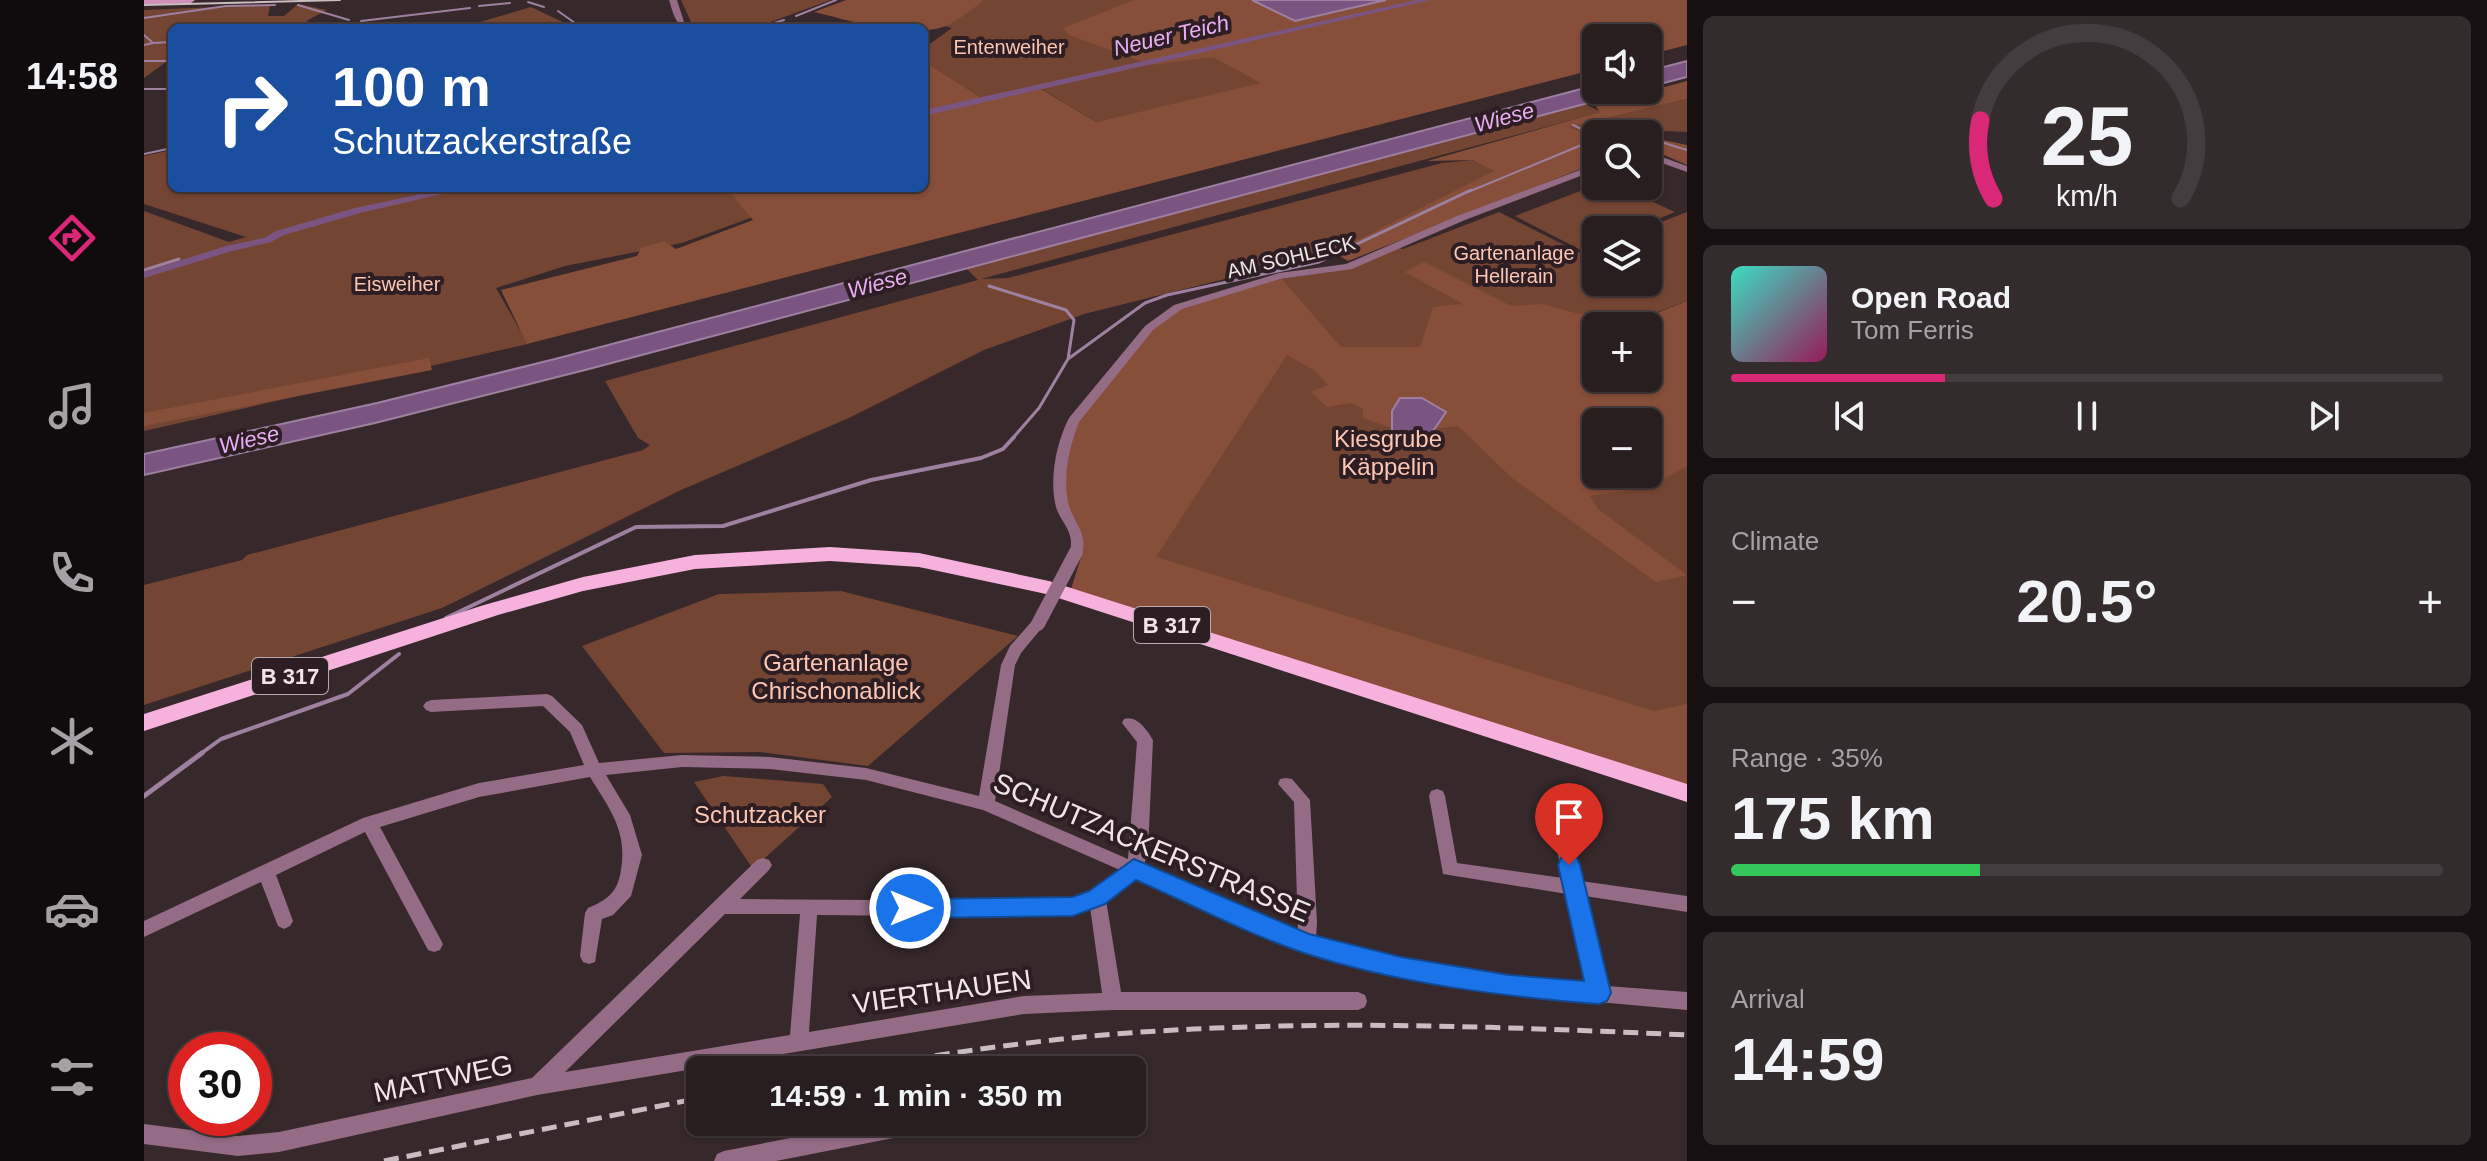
<!DOCTYPE html>
<html lang="en">
<head>
<meta charset="utf-8">
<style>
	:root { --surface:#281e20; --page:#342b2d; --text:#f1f3f6; --muted:#a5a2a5; --line:#443c3e; --accent:#db2777 }
	body { margin:0; font-family:Helvetica,sans-serif; background:var(--page); color:var(--text); height:100vh; display:flex; flex-direction:column; font-size:30px; white-space:nowrap }
	* { box-sizing:border-box; margin:0 }
	p { font-size:26px; color:var(--muted) }
	.icon { flex:none; width:44px; height:44px; fill:none; stroke:currentColor; stroke-width:2; stroke-linecap:round; stroke-linejoin:round }
	.map { position:relative; flex:1; overflow:hidden }
	.drawer { display:flex; flex-direction:column; gap:16px; padding:16px; background:#161012; width:800px }
	.drawer>* { flex:none }
	.top-card { position:absolute; left:24px; top:24px; width:760px; height:168px; border-radius:12px; box-shadow:0 2px 6px #0004,0 0 0 2px var(--line); background:#1a4fa0; color:#fff; overflow:hidden }
	.fabs { position:absolute; left:1438px; top:24px; display:grid; gap:16px }
	.fabs a { display:grid; place-items:center; width:80px; height:80px; border-radius:12px; background:var(--surface); box-shadow:0 2px 6px #0004,0 0 0 2px var(--line); font-size:40px }
	.speed { position:absolute; left:24px; top:1032px; display:flex; gap:16px; font-size:40px; font-weight:700; text-align:center }
	.speed>* { display:grid; place-content:center; width:104px; height:104px; border-radius:50%; background:var(--surface); box-shadow:0 2px 6px #0004,0 0 0 2px var(--line); line-height:1 }
	.speed .limit { border:12px solid #d22; background:#fff; color:#111 }
	.pin { position:absolute; display:grid; place-items:center; width:68px; height:68px; color:#fff; margin:-82px -34px; border-radius:50% 50% 50% 0; rotate:-45deg; box-shadow:0 0 8px #0007 }
	.pin .icon { rotate:45deg }
	.me { position:absolute; width:88px; margin:-44px; rotate:90deg; stroke-linejoin:round; filter:drop-shadow(0 0 6px #0008) }
	.turn { display:flex; align-items:center; gap:28px; height:168px; padding:0 32px; font-size:36px }
	.turn .icon { width:104px; height:104px; stroke-width:2.5 }
	.turn b { display:block; font-size:56px; line-height:68px }
	.big { font-size:60px; font-weight:600; line-height:1.1 }
	.drawer .widget { flex:1; display:flex; flex-direction:column; justify-content:center; gap:12px; min-width:0; padding:0 28px; border-radius:12px; background:var(--page) }
	.drawer .dial { align-items:center; gap:0 }
	.dial svg { height:208px; overflow:visible; fill:none; stroke:var(--line); stroke-width:7; stroke-linecap:round; text-anchor:middle }
	.dial text { fill:var(--text); stroke:none }
	.song { display:flex; align-items:center; gap:24px }
	.cover { width:96px; height:96px; border-radius:12px; background:linear-gradient(135deg,hsl(170 70% 55%),hsl(330 70% 35%)) }
	.played { height:8px; border-radius:4px; background:linear-gradient(90deg,var(--accent) 30%,var(--line) 30%) }
	.keys { display:flex; justify-content:space-around; direction:ltr }
	.heat { display:flex; justify-content:space-between; align-items:center; font-size:44px; direction:ltr }
	.charge { height:12px; border-radius:6px; background:linear-gradient(90deg,#34c759 35%,var(--line) 0) }
	.trip { position:absolute; left:542px; top:1056px; width:460px; height:80px; border-radius:12px; background:var(--surface); box-shadow:0 2px 6px #0004,0 0 0 2px var(--line); font-weight:600; line-height:80px; text-align:center }
	main { display:flex; flex:1; min-height:0 }
	.dock { display:flex; flex-direction:column; width:144px; justify-content:space-around; align-items:center; background:#100c0d; color:var(--muted) }
	.dock .icon { width:56px; height:56px }
	.dock .selected { color:var(--accent) }
	.dock b { font-size:36px; color:var(--text) }
	.map>svg:first-child { display:block }
	.green { fill:#754533; fill-rule:evenodd }
	.forest { fill:#874e39; fill-rule:evenodd }
	.water { fill:#7b5582; stroke:#9e80a1; stroke-width:2 }
	.lines { fill:none; stroke-linecap:round; stroke-linejoin:round }
	.stream-far3 { stroke:#9e80a1; stroke-width:2 }
	.stream-far2 { stroke:#9e80a1; stroke-width:3 }
	.stream-far1 { stroke:#9e80a1; stroke-width:4 }
	.stream { stroke:#9e80a1; stroke-width:5 }
	.canal { fill:#7b5582; fill-rule:evenodd }
	.minor { fill:#956c86; fill-rule:evenodd }
	.secondary { fill:#d18fba; fill-rule:evenodd }
	.primary { fill:#f6b1dd; fill-rule:evenodd }
	.tram { stroke:#c8bdc0; stroke-width:2 }
	.rail { stroke:#c8bdc0; stroke-width:5; stroke-dasharray:15 8; stroke-linecap:butt }
	.minor-bridge { stroke:#956c86; stroke-width:14 }
	.route { fill:#1a73e8; stroke:#114b97; stroke-width:2 }
	.labels { text-anchor:middle; stroke-width:8; stroke-linejoin:round; paint-order:stroke }
	.far-park-label { font-size:20px; fill:#fcc6b2; stroke:#2c1e22 }
	.far-street-label { font-size:20px; fill:#f0e6e9; stroke:#2c1e22 }
	.far-water-label { font-size:22px; font-style:italic; fill:#e9aff4; stroke:#2c1e22 }
	.shield { fill:#2c1e22; stroke:#b5aaad; stroke-width:2 }
	.shield-label { font-size:22px; font-weight:bold; fill:#f0e6e9 }
	.park-label { font-size:24px; fill:#fcc6b2; stroke:#2c1e22 }
	.near-street-label { font-size:28px; fill:#f0e6e9; stroke:#2c1e22 }
</style>
</head>
<body>
<main>
<nav class="dock">
<b>14:58</b>
<svg class="icon selected" aria-label="directions" viewBox="0 0 24 24"><path d="M12 3l9 9-9 9-9-9zM9 14v-3h6M13 9l2 2-2 2"/></svg>
<svg class="icon" aria-label="music" viewBox="0 0 24 24"><path d="M9 18V5l10-2v13"/><circle cx="6" cy="18" r="3"/><circle cx="16" cy="16" r="3"/></svg>
<svg class="icon" aria-label="phone" viewBox="0 0 24 24"><path d="M5 4h4l2 5-3 2q2 4 5 5l2-3 5 2v4C11 20 4 13 5 4z"/></svg>
<svg class="icon" aria-label="climate" viewBox="0 0 24 24"><path d="M12 3v18M4 7l16 10M4 17L20 7"/></svg>
<svg class="icon" aria-label="car" viewBox="0 0 24 24"><path d="M5 17H2v-5l4-1 3-4h7l3 4 3 1v5h-3M9 17h6M6 11h13"/><circle cx="7" cy="17" r="2"/><circle cx="17" cy="17" r="2"/></svg>
<svg class="icon" aria-label="filters" viewBox="0 0 24 24"><path d="M4 7h16M4 17h16"/><circle cx="9" cy="7" r="2"/><circle cx="15" cy="17" r="2"/></svg>
</nav>
<div class="map">
<svg width="1543" height="1161" viewBox="0 0 1543 1161">
	<rect width="100%" height="100%" fill="#36282b"/>
	<path class="green" d="M537 0H687L610 28H556L547 22Z
		M841 0H1287L1117 84 952 122 896 88 836 97 780 61V48L808 28 800 26Z
		M154 4 183 10 162 21 177 25 171 28H28V62H22L0 78V10L126 5 124 16H140Z
		M387 7 427 26 316 28Z
		M1543 99V132L1501 130 1498 134H1452V138H1449L1424 127Z
		M1441 104 1457 112 837 279 864 278 1298 163 1328 160 1351 171 1189 252 940 314 840 350 705 418 537 490 298 608 0 705V585L98 560 103 555 499 450 506 445 494 438 461 381 834 280 822 268Z
		M28 150V188H582L609 217 538 243 421 266 352 288 384 344 0 431V211L85 242 102 237 0 204V156Z
		M1452 185 1474 186 1531 212 1487 230H1452V244L1437 250 1371 216Z
		M1355 212 1438 254 1452 248V282H1504V230H1497L1543 212V301L1487 322 1543 327V740L1009 581 926 437 1137 279 1184 272 1251 247 1259 249ZM1452 326H1504V378H1452ZM1452 422H1504V474H1452Z
		M697 591 874 636 724 766 616 752 520 753 438 646 575 594Z
		M579 776 679 784 688 797 609 869 550 782Z"/>
	<path class="forest" d="M702 0H841C829 8 813 22 799 27 761 38 708 21 670 12Z
		M990 0H1108L1151 21 1242 0H1543V45L1504 55V38H1452V69L383 344 357 290 493 256 497 248 520 241 532 249 609 220 582 188H780V61L836 97 892 86 952 122 1117 83 1069 57 1007 65 925 35 919 28Z
		M1543 81V99L1425 127 1452 138V163L1204 261 1189 252 1350 171 1328 160 1283 161 1456 112 1452 107 1457 104Z
		M1504 137 1543 145V165L1504 148Z
		M1280 262 1367 306 1399 304 1435 314 1490 322 1543 301V466L1506 487 1446 496 1454 509 1543 575 1512 582 1368 478 1314 426 1291 429 1302 412 1248 411V428L1219 418V409L1207 403 1183 407 1167 392 1184 385 1170 370 1143 355 1012 557 1510 711 1543 704V785L927 589 938 554 918 503 929 421 1005 328 1034 307 1135 276 1197 347H1276L1289 307 1319 304 1261 272ZM1452 326H1504V378H1452ZM1452 422H1504V474H1452Z
		M285 358 288 370 0 426V413Z"/>
	<path class="water" d="M1108 0H1242L1151 21Z
		M1543 61V77L1504 87V71Z
		M1452 85V90H1493L445 369 231 423 0 475V454L233 403 411 359Z
		M1256 398H1278L1302 412 1287 434H1252L1248 430V411Z"/>
	<g class="lines">
		<path class="stream-far3" d="M384 2 400 7
			M154 5 205 20
			M335 6 366 3
			M414 11 438 28
			M652 16 692 0
			M0 18 82 6 131 5
			M217 21 326 8
			M613 28 640 20
			M0 35 9 43 28 42
			M0 45 9 43
			M0 61H28
			M0 89H28
			M1429 125 1452 136
			M1504 138 1543 150
			M0 154 28 148
			M1324 192 1452 139"/>
		<path class="stream-far2" d="M78 249H84
			M0 270 35 259
			M845 286 922 310 930 320 924 359 895 408 868 439
			M924 359 1001 303 1023 295 1175 262 1327 190"/>
		<path class="stream-far1" d="M302 618 492 527 579 526 727 480 837 458 859 449 870 437
			M55 755 77 739 204 694 255 654"/>
		<path class="stream" d="M0 796 58 753"/>
		<path class="canal" d="M1273 0H1287L780 116V110Z
			M305 188H324L216 213 140 235 127 242 88 251 0 278V272L82 246 120 238 132 231 211 208Z"/>
		<path class="minor" d="M525 0H533L540 22 549 28C531 28 530 15 525 0Z
			M1504 152 1543 166V172L1504 158Z
			M1452 164V170L1321 220 1208 269 1136 279 1038 309 1009 330 935 422C925 447 919 476 924 502 928 522 946 534 937 555H927C926 549 928 543 926 536 924 526 915 518 912 507 905 480 912 443 925 418L1001 326 1030 305 1135 273 1202 264 1313 216Z
			M894 619 901 624 877 653 871 665 851 801 984 859 993 742 978 723 980 719C993 715 1003 730 1009 740L1004 851 1000 865 1154 932 1150 802 1134 784 1136 779 1142 778 1148 779 1166 800 1173 922 1172 938 1257 959 1365 978 1444 984 1423 894 1299 874 1285 796 1287 791 1293 789 1299 791 1301 796 1313 863 1419 878 1411 841 1413 836 1419 834 1425 836 1427 841 1437 881 1543 896V912L1441 896 1463 986 1543 992V1010L1365 994 1257 975 1156 950 992 877 962 900 977 992H1214L1221 995 1223 1001 1221 1007 1214 1010H969L880 1014 393 1095 135 1152 94 1156 0 1144V1124L94 1136 135 1132 388 1078 613 860 619 858 625 860 628 865 625 870 596 899 875 901 929 898 947 892 976 870 839 810 722 780 626 769 538 767 462 775 486 815 498 855 487 896 469 915 458 919 451 962 445 964 439 962 436 956 441 913 444 908C461 901 472 894 476 875 485 833 467 811 446 777L335 797 236 827 299 944 296 950 290 952 284 950 221 832 132 875 149 921 146 926 140 929 134 926 117 882 0 937V921L219 818 335 783 440 765 426 732 399 706 287 712 282 710 279 706 282 702 287 700 403 694 408 696 438 725 455 763 538 755 626 757 722 768 835 796 857 665 866 646 889 620ZM946 907 958 993 880 996 665 1032 673 915 875 917 929 914ZM581 914H656L646 1035 421 1072Z
			M729 1122H790L787 1129 780 1132 632 1161H570L573 1154 580 1151Z"/>
		<path class="secondary" d="M0 0H51L47 3 0 5Z"/>
		<path class="primary" d="M686 547 775 553 905 581 1543 784V802L902 594 775 567 686 561 551 569 439 591 354 615 0 731V714L340 605 439 577 551 555Z"/>
		<path class="tram" d="M0 5 196 0"/>
		<path class="rail" d="M700 1070C804 1053 909 1037 1014 1031 1190 1020 1367 1027 1543 1035
			M240 1161 556 1098"/>
		<path class="minor-bridge" d="M894 624 932 552"/>
	</g>
	<path class="route" d="M1425 855 1433 858 1436 865 1467 993 1463 1001 1455 1004C1356 996 1255 984 1160 953 1103 934 1047 904 992 880L961 904 929 916 766 918 757 915 754 908 757 901 766 899 929 897 945 891 990 859 1165 934 1257 957 1365 975 1440 981 1414 865 1417 858Z"/>
	<g class="labels">
		<g class="far-park-label">
			<text x="865" y="54">Entenweiher</text>
			<text x="1370" y="260">Gartenanlage<tspan x="1370" dy="23">Hellerain</tspan></text>
			<text x="253" y="291">Eisweiher</text>
		</g>
		<g class="far-street-label">
			<text transform="translate(1147 257) rotate(-13)" y="7">AM SOHLECK</text>
		</g>
		<g class="far-water-label">
			<text transform="translate(1027 35) rotate(-13)" y="8">Neuer Teich</text>
			<text transform="translate(1360 117) rotate(-15)" y="8">Wiese</text>
			<text transform="translate(733 283) rotate(-15)" y="8">Wiese</text>
			<text transform="translate(105 439) rotate(-13)" y="8">Wiese</text>
		</g>
		<g class="shield">
			<rect x="990" y="607" width="76" height="36" rx="6"/>
			<rect x="108" y="658" width="76" height="36" rx="6"/>
		</g>
		<g class="shield-label">
			<text x="1028" y="633">B 317</text>
			<text x="146" y="684">B 317</text>
		</g>
		<g class="park-label">
			<text x="1244" y="447">Kiesgrube<tspan x="1244" dy="28">Käppelin</tspan></text>
			<text x="692" y="671">Gartenanlage<tspan x="692" dy="28">Chrischonablick</tspan></text>
			<text x="616" y="823">Schutzacker</text>
		</g>
		<g class="near-street-label">
			<text transform="translate(1008 847) rotate(23)" y="10">SCHUTZACKERSTRASSE</text>
			<text transform="translate(798 991) rotate(-8)" y="10">VIERTHAUEN</text>
			<text transform="translate(299 1078) rotate(-12)" y="10">MATTWEG</text>
		</g>
	</g>
</svg>
<div class="fabs">
<a><svg class="icon" aria-label="sound" viewBox="0 0 24 24"><path d="M4 9h4l5-4v14l-5-4H4zM17 9q2 3 0 6"/></svg></a>
<a><svg class="icon" aria-label="search" viewBox="0 0 24 24"><circle cx="10" cy="10" r="6"/><path d="M15 15l6 6"/></svg></a>
<a><svg class="icon" aria-label="layers" viewBox="0 0 24 24"><path d="M12 4l9 5-9 5-9-5zM3 14l9 5 9-5"/></svg></a>
<a>+</a>
<a>−</a>
</div>
<div class="speed"><div class="limit">30</div></div>
<div class="pin" style="left:1425px;top:865px;background:#d93025"><svg class="icon" aria-label="arrive" viewBox="0 0 24 24"><path d="M6 21V4h12l-3 4 3 4H6"/></svg></div>
<svg class="me" style="left:766px;top:908px" viewBox="-20 -20 40 40"><circle r="17" fill="#1a73e8" stroke="#fff" stroke-width="3"/><path d="M0-11L8 9 0 5-8 9z" fill="#fff"/></svg>
<div class="trip">14:59 · 1 min · 350 m</div>
<div class="top-card">
<div class="turn"><svg class="icon" aria-label="right" viewBox="0 0 24 24"><path d="M7 20v-9h11M14 6l5 5-5 5"/></svg><div><b>100 m</b>Schutzackerstraße</div></div>
</div>
</div>
<section class="drawer">
<div class="widget dial"><svg viewBox="0 0 100 80">
<path d="M14 69A42 42 0 1 1 86 69"/>
<path d="M14 69A42 42 0 0 1 9 39" stroke="#db2777"/>
<text x="50" y="56" font-size="32" font-weight="700">25</text>
<text x="50" y="72" font-size="11">km/h</text>
</svg></div>
<div class="widget">
<div class="song"><i class="cover"></i><div><b>Open Road</b><p>Tom Ferris</p></div></div>
<div class="played"></div>
<div class="keys"><svg class="icon" aria-label="previous" viewBox="0 0 24 24"><path d="M18 5L8 12l10 7zM5 5v14"/></svg><svg class="icon" aria-label="pause" viewBox="0 0 24 24"><path d="M8 5v14M16 5v14"/></svg><svg class="icon" aria-label="next" viewBox="0 0 24 24"><path d="M6 5l10 7-10 7zM19 5v14"/></svg></div>
</div>
<div class="widget"><p>Climate</p>
<div class="heat"><a>−</a><b class="big">20.5°</b><a>+</a></div>
</div>
<div class="widget"><p>Range · 35%</p><b class="big">175 km</b><div class="charge"></div></div>
<div class="widget"><p>Arrival</p><b class="big">14:59</b></div>
</section>
</main>
</body>
</html>
